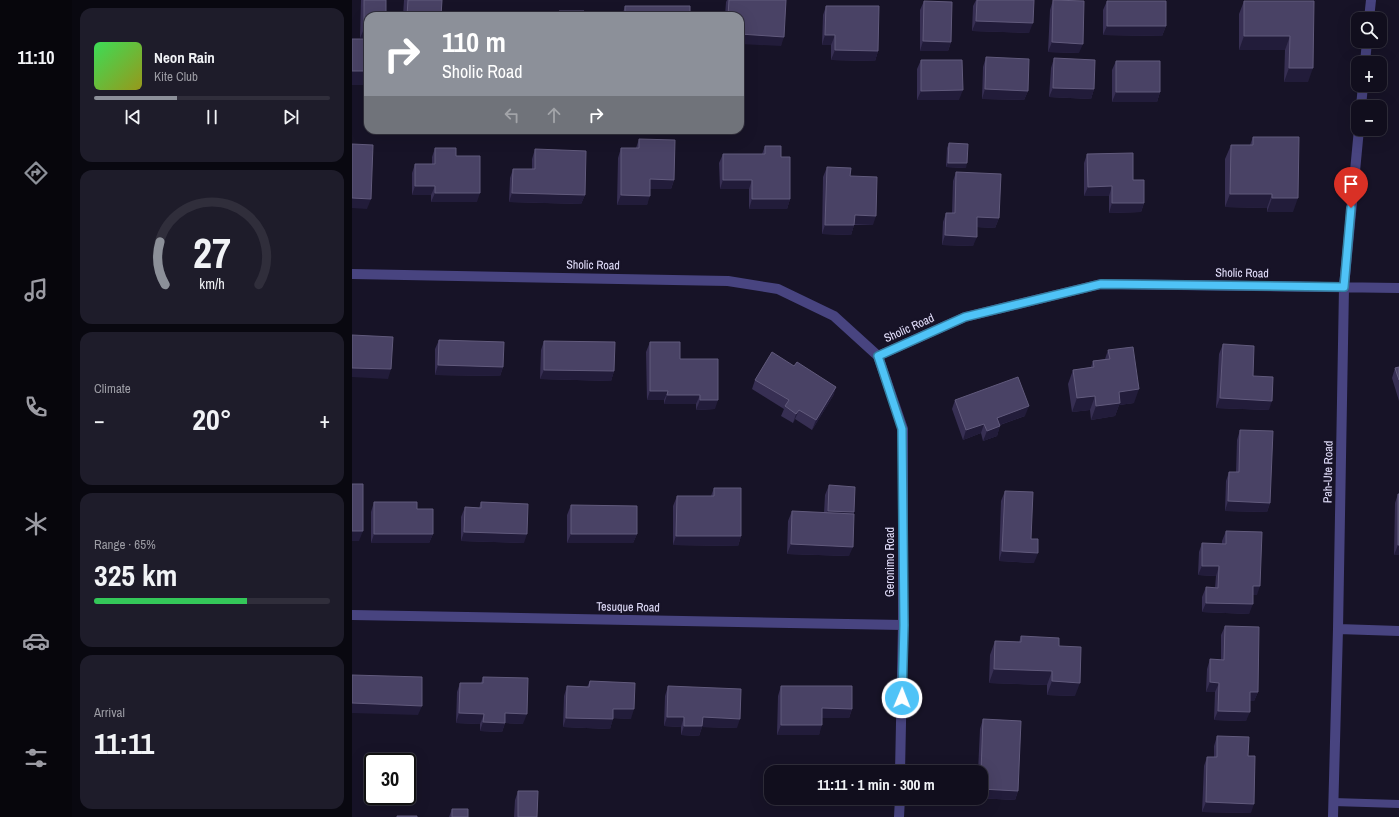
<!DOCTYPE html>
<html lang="en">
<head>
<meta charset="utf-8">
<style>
	:root { --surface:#110e1d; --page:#1e1c2a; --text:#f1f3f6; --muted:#9c9ca4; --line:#302e3b; --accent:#8c9099 }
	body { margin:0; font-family:"Archivo Narrow",sans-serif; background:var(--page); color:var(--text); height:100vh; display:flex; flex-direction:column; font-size:15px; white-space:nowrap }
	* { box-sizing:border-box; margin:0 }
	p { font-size:13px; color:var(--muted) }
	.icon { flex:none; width:22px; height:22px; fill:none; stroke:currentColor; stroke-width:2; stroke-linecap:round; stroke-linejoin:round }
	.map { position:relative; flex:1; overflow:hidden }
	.sheet { display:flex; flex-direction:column; gap:8px; padding:8px; background:#090810; width:280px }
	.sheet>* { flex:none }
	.banner { position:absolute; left:12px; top:12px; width:380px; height:122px; border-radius:12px; box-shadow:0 4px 16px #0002,0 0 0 1px var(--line); background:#8c9099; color:#fff; overflow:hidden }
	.fabs { position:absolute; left:999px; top:12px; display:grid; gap:8px }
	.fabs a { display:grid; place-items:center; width:36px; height:36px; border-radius:8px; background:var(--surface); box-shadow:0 4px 16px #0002,0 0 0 1px var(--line); font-size:20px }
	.speed { position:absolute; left:12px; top:753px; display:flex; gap:8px; font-size:20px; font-weight:700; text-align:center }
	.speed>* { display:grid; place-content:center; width:52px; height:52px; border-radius:50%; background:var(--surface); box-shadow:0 4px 16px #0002,0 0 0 1px var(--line); line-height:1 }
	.speed .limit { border:2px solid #111; border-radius:6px; background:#fff; color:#111 }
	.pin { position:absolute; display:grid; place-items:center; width:34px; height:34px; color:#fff; margin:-41px -17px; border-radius:50% 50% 50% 0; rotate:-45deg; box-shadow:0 0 4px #0007 }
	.pin .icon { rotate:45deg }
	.me { position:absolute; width:44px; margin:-22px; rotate:1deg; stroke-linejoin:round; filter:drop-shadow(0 0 3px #0008) }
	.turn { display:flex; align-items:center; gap:14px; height:84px; padding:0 12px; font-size:18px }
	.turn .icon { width:52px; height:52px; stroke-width:2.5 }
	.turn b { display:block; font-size:28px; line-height:34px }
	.lanes { display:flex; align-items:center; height:38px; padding:0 12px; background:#0003; justify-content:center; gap:20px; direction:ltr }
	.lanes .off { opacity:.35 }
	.big { font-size:30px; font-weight:800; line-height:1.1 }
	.sheet .card { flex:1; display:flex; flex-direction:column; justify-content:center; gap:6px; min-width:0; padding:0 14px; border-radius:12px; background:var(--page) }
	.sheet .dial { align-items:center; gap:0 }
	.dial svg { height:104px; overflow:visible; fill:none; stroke:var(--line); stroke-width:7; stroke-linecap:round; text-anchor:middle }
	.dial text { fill:var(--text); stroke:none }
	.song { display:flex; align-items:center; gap:12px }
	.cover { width:48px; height:48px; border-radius:6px; background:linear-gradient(135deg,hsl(130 70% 55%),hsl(60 70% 35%)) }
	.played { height:4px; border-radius:2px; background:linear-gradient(90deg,var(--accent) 35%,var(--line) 35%) }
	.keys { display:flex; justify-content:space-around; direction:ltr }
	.heat { display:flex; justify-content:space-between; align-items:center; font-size:22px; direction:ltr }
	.charge { height:6px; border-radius:3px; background:linear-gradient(90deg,#34c759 65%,var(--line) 0) }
	.trip { position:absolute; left:412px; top:765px; width:224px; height:40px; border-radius:12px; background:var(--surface); box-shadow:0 4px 16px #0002,0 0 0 1px var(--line); font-weight:800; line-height:40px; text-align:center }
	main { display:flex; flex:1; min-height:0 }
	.tab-bar { display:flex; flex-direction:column; width:72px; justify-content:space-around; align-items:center; background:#07060c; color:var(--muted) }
	.tab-bar .icon { width:28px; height:28px }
	.tab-bar .current { color:var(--accent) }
	.tab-bar b { font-size:18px; color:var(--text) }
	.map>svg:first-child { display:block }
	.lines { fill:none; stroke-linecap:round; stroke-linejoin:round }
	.service { stroke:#484480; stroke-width:8 }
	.minor { stroke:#484480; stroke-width:10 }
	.wall { fill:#372f53 }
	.shaded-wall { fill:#221c3a }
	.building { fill:#494265; stroke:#615a7c }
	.route-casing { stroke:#337fa1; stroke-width:10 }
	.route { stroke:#4fc3f7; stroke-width:7 }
	.labels { text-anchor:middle; stroke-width:4; stroke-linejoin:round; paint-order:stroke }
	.street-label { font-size:12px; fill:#e2defb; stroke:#171327 }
</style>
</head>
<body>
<main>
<nav class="tab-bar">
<b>11:10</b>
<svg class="icon current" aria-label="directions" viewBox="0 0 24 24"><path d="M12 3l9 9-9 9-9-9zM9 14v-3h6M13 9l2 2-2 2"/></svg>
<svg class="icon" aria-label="music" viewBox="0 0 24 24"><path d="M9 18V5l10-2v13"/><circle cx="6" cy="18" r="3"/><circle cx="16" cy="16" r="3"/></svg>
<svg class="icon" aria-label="phone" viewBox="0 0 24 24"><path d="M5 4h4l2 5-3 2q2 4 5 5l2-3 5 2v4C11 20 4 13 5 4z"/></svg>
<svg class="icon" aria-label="climate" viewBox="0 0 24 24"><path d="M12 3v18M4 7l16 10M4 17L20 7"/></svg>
<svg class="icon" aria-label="car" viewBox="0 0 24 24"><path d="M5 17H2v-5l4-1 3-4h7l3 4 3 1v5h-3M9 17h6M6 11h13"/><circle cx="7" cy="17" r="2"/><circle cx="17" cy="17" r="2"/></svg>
<svg class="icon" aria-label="filters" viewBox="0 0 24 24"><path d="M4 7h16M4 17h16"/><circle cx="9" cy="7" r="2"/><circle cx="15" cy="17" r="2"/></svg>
</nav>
<section class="sheet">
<div class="card">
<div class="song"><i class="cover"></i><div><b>Neon Rain</b><p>Kite Club</p></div></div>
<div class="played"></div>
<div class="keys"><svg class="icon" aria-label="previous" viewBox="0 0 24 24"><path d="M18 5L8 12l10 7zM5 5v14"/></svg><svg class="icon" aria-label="pause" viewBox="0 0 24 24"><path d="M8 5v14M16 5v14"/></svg><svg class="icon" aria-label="next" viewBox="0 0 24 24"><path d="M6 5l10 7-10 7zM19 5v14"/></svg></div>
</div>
<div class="card dial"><svg viewBox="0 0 100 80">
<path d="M14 69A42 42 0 1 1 86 69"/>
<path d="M14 69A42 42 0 0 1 10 36" stroke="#8c9099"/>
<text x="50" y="56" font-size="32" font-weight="700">27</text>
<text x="50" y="72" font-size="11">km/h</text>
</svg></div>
<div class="card"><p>Climate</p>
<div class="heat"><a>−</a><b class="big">20°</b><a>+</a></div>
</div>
<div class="card"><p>Range · 65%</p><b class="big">325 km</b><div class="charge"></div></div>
<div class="card"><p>Arrival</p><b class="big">11:11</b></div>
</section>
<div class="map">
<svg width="1047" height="817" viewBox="0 0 1047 817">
	<rect width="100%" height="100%" fill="#171327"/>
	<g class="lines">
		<path class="service" d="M981 802 1047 804"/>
		<path class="minor" d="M1017 19 1019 0
			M1013 63 1015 41
			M1009 107 1011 85
			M0 274 376 281 426 289 482 316 526 356 613 317 749 284 1047 288
			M526 356 551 429V625L548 772
			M0 615 551 625
			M986 629 1047 631
			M547 817 548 798
			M981 817 986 629 992 287 1007 129"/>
	</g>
	<path class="wall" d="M9 0H34L16 38H8Z
		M52 0H90L89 16H51Z
		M375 0H434L429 46 388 16H373L374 2Z
		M624 0H682L677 33 620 31 621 6Z
		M701 0 727 53 696 52 698 10Z
		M572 1 599 42 596 51H568V10Z
		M755 1 814 26 810 36 751 35V10Z
		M892 1H962L956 82H932L933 50H887V14Z
		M273 6 338 16H270Z
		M474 6 526 51 523 61 479 60V45H470L471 15Z
		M634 57 676 91 672 100 630 99 631 67Z
		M702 58 742 89 739 99 697 97 699 68Z
		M569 60 607 100H565V69Z
		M764 61 808 92 805 102H760V70Z
		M901 137 941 212H915V208L873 207V159L879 145H898Z
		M287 139 322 180 319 189H298L295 205H265L266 158 269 148H284Z
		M597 143 614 168 594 167 595 148Z
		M413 146 429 157 438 199 435 209H397V189H368L367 163 371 154H410Z
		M83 148 104 156 125 202H79V195H60V173L63 164H80V157Z
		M183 149 233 195 229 204 157 202 158 178 161 169H180V159Z
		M735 154 781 180 792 203 789 212 757 213V196H732V163Z
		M475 167 498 176 521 225H502L499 235 470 234 471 177Z
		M604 172 647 218 643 228 625 227 621 246 590 245 591 222 594 213H600L601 181Z
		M87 340 151 367 148 376 83 375V349Z
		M192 341 262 371 259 381 188 379 189 350Z
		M298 342 328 359 363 409 344 410V404H312V400H295L294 352Z
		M871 344 901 376 917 410 864 408 867 354Z
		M756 350 782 403 767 405 763 416 739 420 738 410 720 412 716 384 721 370 739 367 741 361 753 359Z
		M442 366 484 387 481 396 460 430 443 419 441 423 429 416 432 409 400 389 403 380Z
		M1047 367V401L1040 378 1043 368Z
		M603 400 673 416 648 425 645 436 631 441 629 433 611 440 600 409Z
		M888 430 918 503 915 512 873 511 874 481 877 472H884L885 440Z
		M477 485 502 512 497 556 435 554 436 521 440 511 472 513 473 495Z
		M362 488 389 536 386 546 321 545V506L325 496H359Z
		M653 491 679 539 682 563 647 561 649 501Z
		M1046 494 1047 555H1042L1043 503Z
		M22 502 65 509 81 534 77 543H19V512Z
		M129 502 172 543 109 541V517L113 507 127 508Z
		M219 505 285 534 281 543H215V515Z
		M874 531 905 595H901L897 614 850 612V597L854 587 863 588 864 576 846 575 847 552 850 543 870 544V541Z
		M873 626 906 692 902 701H898L894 721 862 720 863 692H854L855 669 858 659 869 660V635Z
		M669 636 707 646 723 696 695 695V685L637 683 638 655 643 641 667 642Z
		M131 677 171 724 153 723 150 732 128 731V724L104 723 105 692 108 683H129Z
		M238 681 279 719 261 718 258 729 211 727 212 696 215 686 235 687Z
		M316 686 385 728 350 727 347 736 329 735V727L312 726 313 696Z
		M429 686 500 709 497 718H470L467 735H425L426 696Z
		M631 719 666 791 663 800 625 798H629V772H626L628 729Z
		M865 736 899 813 850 812 852 766 855 757H862V746Z
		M166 791 185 817H162L163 800Z
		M100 809 116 817H97Z"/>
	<path class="shaded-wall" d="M624 21 681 23 677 33 620 31Z
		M755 26H814L810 36 751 35Z
		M12 29H16V38H8Z
		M388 34 432 37 429 46 388 44Z
		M473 35H483L479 45H470Z
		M892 36H938L933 50H887Z
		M571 41 599 42 596 51H568Z
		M700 42 731 44 727 53 696 52Z
		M483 50 526 51 523 61 479 60Z
		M937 68H961L956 82H932Z
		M0 71H16V85H0Z
		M701 88 742 89 739 99 697 97Z
		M633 89 676 91 672 100 630 99Z
		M611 90 607 100H565L569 91Z
		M764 92H808L805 102H760Z
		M596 163H615L614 168 594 167Z
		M298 179 322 180 319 189H295Z
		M371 180H400L397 189H368Z
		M63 186H83L79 195H60Z
		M760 186 757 196H732L736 187Z
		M83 193H128L125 202H79Z
		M160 193 233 195 229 204 157 202Z
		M878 194H920L915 208 873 207Z
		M269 195 298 196 295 205H265Z
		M0 198 19 199 15 209 0 208Z
		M920 198H946L941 212H915Z
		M400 199H438L435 209H397Z
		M760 203H792L789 212 757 213Z
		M503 215 524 216 521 225 499 224Z
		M625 217 647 218 643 228 622 227Z
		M473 225H502L499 235 470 234Z
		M593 235 625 237 621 246 590 245Z
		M86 365 151 367 148 376 83 375Z
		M0 368 39 369 36 379 0 377Z
		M192 370 262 371 259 381 188 379Z
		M484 387 481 396 460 430 464 420Z
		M787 389 782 403 767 405 763 416 739 420 744 406 767 392Z
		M298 391H316L312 400H295Z
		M315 395H348L344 404H312Z
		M743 396 738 410 720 412 725 398Z
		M868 398 920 401 917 410 864 408Z
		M348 400H366L363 409 344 410Z
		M677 406 673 416 641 427 645 418Z
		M447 410 443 419 441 423 444 414Z
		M632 424 629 433 611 440 614 430Z
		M648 426 645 436 631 441 635 431Z
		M876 501 918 503 915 512 873 511Z
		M476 511 502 512 498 522 472 521Z
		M0 531H11L7 541H0Z
		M112 532 175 534 172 543 109 541Z
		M22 534H81L77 543H19Z
		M219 534H285L281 543H215Z
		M324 536H389L386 546 321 545Z
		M439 544 501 547 497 556 435 554Z
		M1046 545H1047V555H1042Z
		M650 551 686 553 682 563 647 561Z
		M850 566H867L864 576 846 575Z
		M901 586H908L905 595H898Z
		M854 603 901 604 897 614 850 612Z
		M642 669 700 671 695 685 637 683Z
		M700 681 728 683 723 696 695 695Z
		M858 682 867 683 863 692H854Z
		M898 692H906L902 701H895Z
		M0 703 70 706 66 715 0 713Z
		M470 708 500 709 497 718H467Z
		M261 709H282L279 719 258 718Z
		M866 711 898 712 894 721 862 720Z
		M107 713 132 714 128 724 104 723Z
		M153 713 175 714 171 724 153 723 150 732 128 731 131 722Z
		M315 717H332L329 727 312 726Z
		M351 717 388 719 385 728 350 727 347 736 329 735 332 726Z
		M214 718 261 719 258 729 211 727Z
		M429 725H470L467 735H425Z
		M629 789 666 791 663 800 625 798H629Z
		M854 802 902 804 899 813 850 812Z"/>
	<path class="building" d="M12 0H34V16H16V29H12Z
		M56 0H90L89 16H55Z
		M377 0H434L432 37 388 34V16H376Z
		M625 0H682L681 23 624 21Z
		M701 0 732 1 731 44 700 42Z
		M572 1 600 2 599 42 571 41Z
		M755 1H814V26H755Z
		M892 1H962L961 68H937L938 36H892Z
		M273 6H338V16H273Z
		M474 6H527L526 51 483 50V35H473Z
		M207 11H232V16H207Z
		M0 39H16V71H0Z
		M634 57 677 59 676 91 633 89Z
		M702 58 743 60 742 89 701 88Z
		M569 60H610L611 90 569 91Z
		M764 61H808V92H764Z
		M901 137H947L946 198H920V194H878L879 145H901Z
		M287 139 323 140 322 180 298 179V196L269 195V148H287Z
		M597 143 616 144 615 163H596Z
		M0 144 21 145 19 199 0 198Z
		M413 146H429V157H438V199H400V180H371V154H413Z
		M83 148H104V156H128V193H83V186H63V164H83Z
		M183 149 234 151 233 195 160 193 161 169H183Z
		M781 153V180H792V203H760V186L736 187 735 154Z
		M475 167 499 168 498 176 525 177 524 216 503 215 502 225H473Z
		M604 172 649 174 647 218 625 217V237L593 235 594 213H603Z
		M0 335 41 337 39 369 0 368Z
		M87 340 152 342 151 367 86 365Z
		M192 341 263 342 262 371 192 370Z
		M298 342H328V359H366V400H348V395H315L316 391H298Z
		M871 344 902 346 901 376 921 377 920 401 868 398Z
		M781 347 787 389 767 392 768 403 744 406 743 396 725 398 721 370 742 367 741 361 758 359 756 350Z
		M420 352 442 366 445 362 484 387 464 420 447 410 444 414 433 406 437 400 403 380Z
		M1047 367V380L1043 368Z
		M666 377 677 406 645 418 648 426 635 431 632 424 614 430 603 400Z
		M888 430 921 431 918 503 876 501 877 472H887Z
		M0 484H11V531H0Z
		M477 485 503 487 502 512 476 511Z
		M362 488H389V536H324L325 496H362Z
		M653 491 681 492 679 539H686V553L650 551Z
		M1046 494H1047V545H1046Z
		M22 502H65V509H81V534H22Z
		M129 502 176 504 175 534 112 532 113 507 129 508Z
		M219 505 285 506V534H219Z
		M440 511 502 514 501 547 439 544Z
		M874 531 910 532 908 586H901V604L854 603V587L866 588 867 566H850V543L874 544Z
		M873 626 907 627 906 692H898V712L866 711 867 683 858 682V659L872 660Z
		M669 636 707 638V646L729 647 728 683 700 681V671L642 669 643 641 669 642Z
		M0 675 70 677V706L0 703Z
		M131 677 176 678 175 714 153 713V723L131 722 132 714 107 713 108 683H131Z
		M238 681 283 683 282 709H261V719L214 718 215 686 237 687Z
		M316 686 389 689 388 719 351 717 350 726H332V717H315Z
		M429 686H500V709L470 708V725H429Z
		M631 719 669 721 666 791 629 789V772Z
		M865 736 897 737 896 756H903L902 804 854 802 855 757H865Z
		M166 791H186L185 817H166Z
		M100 809H116V817H100Z
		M45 816H65V817H45Z"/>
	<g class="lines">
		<g class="route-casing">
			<path id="route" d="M550 698 552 625 550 429 526 356 613 317 749 284 992 287 999 208"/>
		</g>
		<use href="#route" class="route"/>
	</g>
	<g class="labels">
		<g class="street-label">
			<text transform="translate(241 265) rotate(1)" y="4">Sholic Road</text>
			<text transform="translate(890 273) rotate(1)" y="4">Sholic Road</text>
			<text transform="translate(557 328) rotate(-24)" y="4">Sholic Road</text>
			<text transform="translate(976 472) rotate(-89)" y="4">Pah-Ute Road</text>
			<text transform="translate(538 562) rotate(-90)" y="4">Geronimo Road</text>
			<text transform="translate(276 607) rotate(1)" y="4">Tesuque Road</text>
		</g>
	</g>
</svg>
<div class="fabs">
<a><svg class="icon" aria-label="search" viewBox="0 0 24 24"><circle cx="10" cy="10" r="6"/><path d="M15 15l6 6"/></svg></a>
<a>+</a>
<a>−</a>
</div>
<div class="speed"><div class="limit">30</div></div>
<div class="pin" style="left:999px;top:208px;background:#d93025"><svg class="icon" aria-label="arrive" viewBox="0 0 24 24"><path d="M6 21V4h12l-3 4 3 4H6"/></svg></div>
<svg class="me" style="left:550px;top:698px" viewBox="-20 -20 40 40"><circle r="17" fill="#4fc3f7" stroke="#fff" stroke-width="3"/><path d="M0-11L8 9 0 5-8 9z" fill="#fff"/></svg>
<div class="trip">11:11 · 1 min · 300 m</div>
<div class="banner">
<div class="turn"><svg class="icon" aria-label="right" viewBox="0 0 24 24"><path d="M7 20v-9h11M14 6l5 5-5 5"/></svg><div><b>110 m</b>Sholic Road</div></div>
<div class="lanes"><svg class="icon off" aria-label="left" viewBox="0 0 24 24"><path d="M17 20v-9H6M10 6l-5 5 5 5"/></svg><svg class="icon off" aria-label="ahead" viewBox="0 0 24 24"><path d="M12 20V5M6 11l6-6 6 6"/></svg><svg class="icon" aria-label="right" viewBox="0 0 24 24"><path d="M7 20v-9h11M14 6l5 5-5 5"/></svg></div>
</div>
</div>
</main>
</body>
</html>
